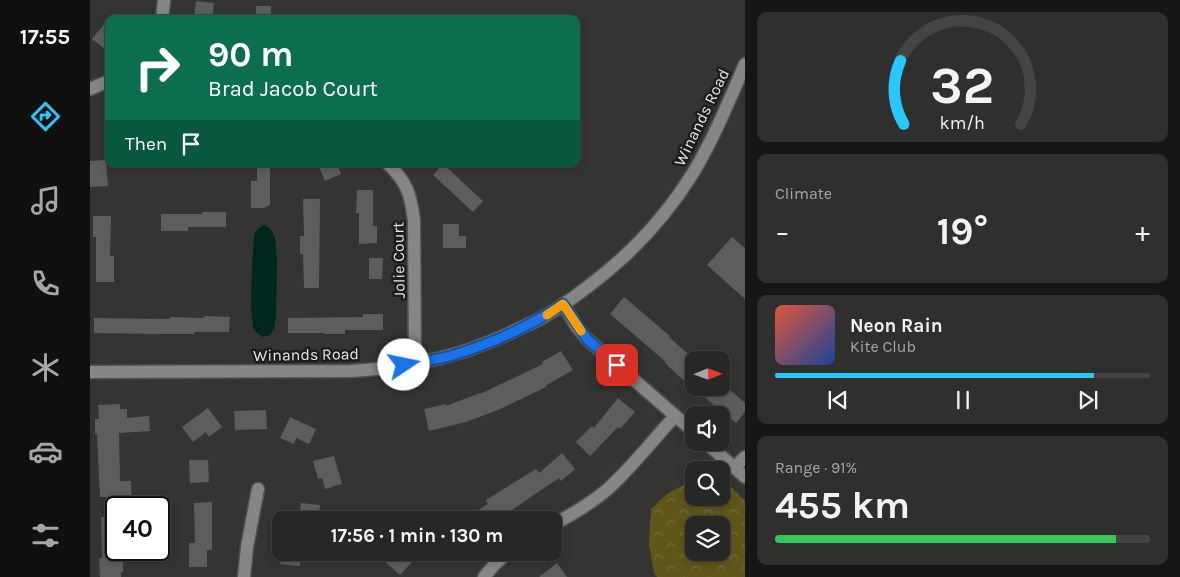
<!DOCTYPE html>
<html lang="en">
<head>
<meta charset="utf-8">
<style>
	:root { --surface:#272826; --page:#2f302e; --text:#f1f3f6; --muted:#a4a6a7; --line:#434443; --accent:#28c8ff }
	body { margin:0; font-family:Karla,sans-serif; background:var(--page); color:var(--text); height:100vh; display:flex; flex-direction:column; font-size:19px; white-space:nowrap }
	* { box-sizing:border-box; margin:0 }
	p { font-size:16px; color:var(--muted) }
	.icon { flex:none; width:28px; height:28px; fill:none; stroke:currentColor; stroke-width:2; stroke-linecap:round; stroke-linejoin:round }
	.map { position:relative; flex:1; overflow:hidden }
	.drawer { display:flex; flex-direction:column; gap:12px; padding:12px; background:#151615; width:435px }
	.drawer>* { flex:none }
	.hud { position:absolute; left:15px; top:15px; width:475px; height:152px; border-radius:10px; box-shadow:0 2px 8px #0003,0 0 0 1px var(--line); background:#0b6e4f; color:#fff; overflow:hidden }
	.needle { width:32px; rotate:89deg }
	.controls { position:absolute; left:595px; top:351px; display:grid; gap:10px }
	.controls a { display:grid; place-items:center; width:45px; height:45px; border-radius:10px; background:var(--surface); box-shadow:0 2px 8px #0003,0 0 0 1px var(--line); font-size:25px }
	.speed { position:absolute; left:15px; top:496px; display:flex; gap:10px; font-size:25px; font-weight:700; text-align:center }
	.speed>* { display:grid; place-content:center; width:65px; height:65px; border-radius:50%; background:var(--surface); box-shadow:0 2px 8px #0003,0 0 0 1px var(--line); line-height:1 }
	.speed .limit { border:2px solid #111; border-radius:8px; background:#fff; color:#111 }
	.pin { position:absolute; display:grid; place-items:center; width:42px; height:42px; color:#fff; margin:-21px; border-radius:10px; box-shadow:0 2px 8px #0006 }
	.me { position:absolute; width:55px; margin:-28px; rotate:79deg; stroke-linejoin:round; filter:drop-shadow(0 0 4px #0008) }
	.turn { display:flex; align-items:center; gap:18px; height:105px; padding:0 20px; font-size:22px }
	.turn .icon { width:65px; height:65px; stroke-width:2.5 }
	.turn b { display:block; font-size:35px; line-height:42px }
	.then { display:flex; align-items:center; height:48px; padding:0 20px; background:#0003; gap:10px; font-size:19px }
	.big { font-size:38px; font-weight:700; line-height:1.1 }
	.drawer .card { flex:1; display:flex; flex-direction:column; justify-content:center; gap:8px; min-width:0; padding:0 18px; border-radius:10px; background:var(--page) }
	.drawer .dial { align-items:center; gap:0 }
	.dial svg { height:130px; overflow:visible; fill:none; stroke:var(--line); stroke-width:7; stroke-linecap:round; text-anchor:middle }
	.dial text { fill:var(--text); stroke:none }
	.song { display:flex; align-items:center; gap:15px }
	.cover { width:60px; height:60px; border-radius:8px; background:linear-gradient(135deg,hsl(10 70% 55%),hsl(220 70% 35%)) }
	.played { height:5px; border-radius:2px; background:linear-gradient(90deg,var(--accent) 85%,var(--line) 85%) }
	.keys { display:flex; justify-content:space-around; direction:ltr }
	.heat { display:flex; justify-content:space-between; align-items:center; font-size:28px; direction:ltr }
	.charge { height:8px; border-radius:4px; background:linear-gradient(90deg,#34c759 91%,var(--line) 0) }
	.trip { position:absolute; left:182px; top:511px; width:290px; height:50px; border-radius:10px; background:var(--surface); box-shadow:0 2px 8px #0003,0 0 0 1px var(--line); font-weight:700; line-height:50px; text-align:center }
	main { display:flex; flex:1; min-height:0 }
	.tabs { display:flex; flex-direction:column; width:90px; justify-content:space-around; align-items:center; background:#10100f; color:var(--muted) }
	.tabs .icon { width:35px; height:35px }
	.tabs .selected { color:var(--accent) }
	.tabs b { font-size:22px; color:var(--text) }
	.map>svg:first-child { display:block }
	.forest { fill:url(#forest-crowns); fill-rule:evenodd }
	.water { fill:#00261d }
	.building { fill:#5b5e5c }
	.lines { fill:none; stroke-linecap:round; stroke-linejoin:round }
	.minor-casing { stroke:#505250; stroke-width:15 }
	.tertiary-casing { stroke:#505250; stroke-width:15 }
	.minor { stroke:#858785; stroke-width:12 }
	.tertiary { stroke:#858785; stroke-width:12 }
	.route-casing { stroke:#114b97; stroke-width:12 }
	.route { stroke:#1a73e8; stroke-width:9 }
	.slow { stroke:#f59e0b; stroke-width:9 }
	.labels { text-anchor:middle; stroke-width:5; stroke-linejoin:round; paint-order:stroke }
	.street-label { font-size:16px; fill:#e6e7e5; stroke:#1c1d1b }
</style>
</head>
<body>
<main>
<nav class="tabs">
<b>17:55</b>
<svg class="icon selected" aria-label="directions" viewBox="0 0 24 24"><path d="M12 3l9 9-9 9-9-9zM9 14v-3h6M13 9l2 2-2 2"/></svg>
<svg class="icon" aria-label="music" viewBox="0 0 24 24"><path d="M9 18V5l10-2v13"/><circle cx="6" cy="18" r="3"/><circle cx="16" cy="16" r="3"/></svg>
<svg class="icon" aria-label="phone" viewBox="0 0 24 24"><path d="M5 4h4l2 5-3 2q2 4 5 5l2-3 5 2v4C11 20 4 13 5 4z"/></svg>
<svg class="icon" aria-label="climate" viewBox="0 0 24 24"><path d="M12 3v18M4 7l16 10M4 17L20 7"/></svg>
<svg class="icon" aria-label="car" viewBox="0 0 24 24"><path d="M5 17H2v-5l4-1 3-4h7l3 4 3 1v5h-3M9 17h6M6 11h13"/><circle cx="7" cy="17" r="2"/><circle cx="17" cy="17" r="2"/></svg>
<svg class="icon" aria-label="filters" viewBox="0 0 24 24"><path d="M4 7h16M4 17h16"/><circle cx="9" cy="7" r="2"/><circle cx="15" cy="17" r="2"/></svg>
</nav>
<div class="map">
<svg width="655" height="577" viewBox="0 0 655 577">
	<defs>
		<pattern id="forest-crowns" width="20" height="18" patternUnits="userSpaceOnUse" patternTransform="scale(1.25)"><rect width="20" height="18" fill="#5f561a"/><path d="M2 6a3 3 0 1 1 6 0M12 15a3 3 0 1 1 6 0" fill="none" stroke="#766e3b"/></pattern>
	</defs>
	<rect width="100%" height="100%" fill="#343533"/>
	<path class="forest" d="M603 480 604 498H631V481H635L655 501V577H567L564 573 559 543 561 509 577 494ZM604 525H631V552H604Z"/>
	<path class="water" d="M173 225 178 227 182 231 185 239 187 258 186 318 184 329 180 335 173 337 166 332 163 327 161 308 162 267 164 236 166 231 170 227Z"/>
	<path class="building" d="M106 1 124 3 122 19H104Z
		M166 6H181V19H166Z
		M19 18V52L2 39Z
		M16 160 18 186 0 187V161Z
		M167 164H180V205L174 208H161V181H167Z
		M228 164H247L251 174 235 181Z
		M353 164 393 201 383 212 343 175Z
		M267 190H283V226H287V243L269 244V213H266Z
		M213 199H230L229 288H214L213 254H210V236H214Z
		M112 212H136V227H98V231H71V214H112Z
		M3 216H21L20 256H24V282H6V237H3Z
		M353 224H369V236H376V248H353Z
		M642 237 655 248V299L617 265Z
		M279 258H293L292 279H279Z
		M534 297 580 336 579 337 604 359V388H631V382L655 403V412L646 423 591 378 575 363 576 362 520 314Z
		M273 314H293V330H255V334H234V333H198V318L273 317Z
		M114 316 140 317 139 332H104V334H67L4 333V318L80 319V317L114 318Z
		M471 351 483 370 455 386 456 387 408 410 376 422 339 431 334 409 356 404V406L390 393V394L453 364 452 362Z
		M528 398 545 412 530 429 528 427 500 456 486 442 502 426 504 428Z
		M30 404V409H37V418L59 416 60 431 29 433 30 481H41L42 508H24V497H10L7 434H5V419H9L8 405Z
		M118 408 132 427 119 437 116 432 103 442 92 427Z
		M176 410 177 429 145 430 144 411Z
		M200 417 226 429 219 444 206 438 204 444 190 438Z
		M472 453 485 469 471 481 469 478 407 520H372L398 504 396 500 446 469 449 473Z
		M244 456 252 484 235 489 232 478 228 479 223 461Z
		M99 460H118L119 482 100 483Z
		M122 502V550H117V567H99V543H105L104 503Z
		M211 503 230 505 228 520H209Z
		M11 517H26V558L33 557V572H31V577H10L9 558H12Z
		M191 552H211L210 566 190 564Z
		M303 552H318L325 559 310 575 295 562Z
		M467 563 477 577H449Z"/>
	<g class="lines">
		<g class="minor-casing">
			<path id="minor" d="M72 19 74 0
				M0 89 19 81
				M298 164C317 182 321 195 324 221L325 363
				M473 304 487 327 497 339 604 432
				M615 442 655 477
				M644 468 655 457
				M464 524C483 514 503 502 519 488 543 466 563 440 585 416
				M154 577 157 547 168 489
				M394 577 404 565 418 552"/>
		</g>
		<g class="tertiary-casing">
			<path id="tertiary" d="M0 372 261 371C293 369 326 365 358 356 378 351 398 343 418 334 430 328 443 323 455 316 469 308 483 298 496 288 538 257 575 218 603 173 624 138 639 101 655 64"/>
		</g>
		<use href="#minor" class="minor"/>
		<use href="#tertiary" class="tertiary"/>
	</g>
	<g class="lines">
		<g class="route-casing">
			<path id="route" d="M314 365C329 362 345 360 360 356 400 344 439 327 473 304L497 339 527 365"/>
		</g>
		<use href="#route" class="route"/>
		<path class="slow" d="M457 315 473 304 491 331"/>
	</g>
	<g class="labels">
		<g class="street-label">
			<text transform="translate(611 117) rotate(-64)" y="6">Winands Road</text>
			<text transform="translate(308 260) rotate(-91)" y="6">Jolie Court</text>
			<text transform="translate(216 354) rotate(-1)" y="6">Winands Road</text>
		</g>
	</g>
</svg>
<div class="controls">
<a><svg class="needle" viewBox="-14 -14 28 28"><path d="M0-13l5 13h-10z" fill="#e53935"/><path d="M0 13l5-13h-10z" fill="#a4a6a7"/></svg></a>
<a><svg class="icon" aria-label="sound" viewBox="0 0 24 24"><path d="M4 9h4l5-4v14l-5-4H4zM17 9q2 3 0 6"/></svg></a>
<a><svg class="icon" aria-label="search" viewBox="0 0 24 24"><circle cx="10" cy="10" r="6"/><path d="M15 15l6 6"/></svg></a>
<a><svg class="icon" aria-label="layers" viewBox="0 0 24 24"><path d="M12 4l9 5-9 5-9-5zM3 14l9 5 9-5"/></svg></a>
</div>
<div class="speed"><div class="limit">40</div></div>
<div class="pin" style="left:527px;top:365px;background:#d93025"><svg class="icon" aria-label="arrive" viewBox="0 0 24 24"><path d="M6 21V4h12l-3 4 3 4H6"/></svg></div>
<svg class="me" style="left:314px;top:365px" viewBox="-20 -20 40 40"><circle r="19" fill="#fff"/><path d="M0-13L10 11 0 6-10 11z" fill="#1a73e8"/></svg>
<div class="trip">17:56 · 1 min · 130 m</div>
<div class="hud">
<div class="turn"><svg class="icon" aria-label="right" viewBox="0 0 24 24"><path d="M7 20v-9h11M14 6l5 5-5 5"/></svg><div><b>90 m</b>Brad Jacob Court</div></div>
<div class="then">Then<svg class="icon" aria-label="arrive" viewBox="0 0 24 24"><path d="M6 21V4h12l-3 4 3 4H6"/></svg></div>
</div>
</div>
<section class="drawer">
<div class="card dial"><svg viewBox="0 0 100 80">
<path d="M14 69A42 42 0 1 1 86 69"/>
<path d="M14 69A42 42 0 0 1 12 30" stroke="#28c8ff"/>
<text x="50" y="56" font-size="32" font-weight="700">32</text>
<text x="50" y="72" font-size="11">km/h</text>
</svg></div>
<div class="card"><p>Climate</p>
<div class="heat"><a>−</a><b class="big">19°</b><a>+</a></div>
</div>
<div class="card">
<div class="song"><i class="cover"></i><div><b>Neon Rain</b><p>Kite Club</p></div></div>
<div class="played"></div>
<div class="keys"><svg class="icon" aria-label="previous" viewBox="0 0 24 24"><path d="M18 5L8 12l10 7zM5 5v14"/></svg><svg class="icon" aria-label="pause" viewBox="0 0 24 24"><path d="M8 5v14M16 5v14"/></svg><svg class="icon" aria-label="next" viewBox="0 0 24 24"><path d="M6 5l10 7-10 7zM19 5v14"/></svg></div>
</div>
<div class="card"><p>Range · 91%</p><b class="big">455 km</b><div class="charge"></div></div>
</section>
</main>
</body>
</html>
